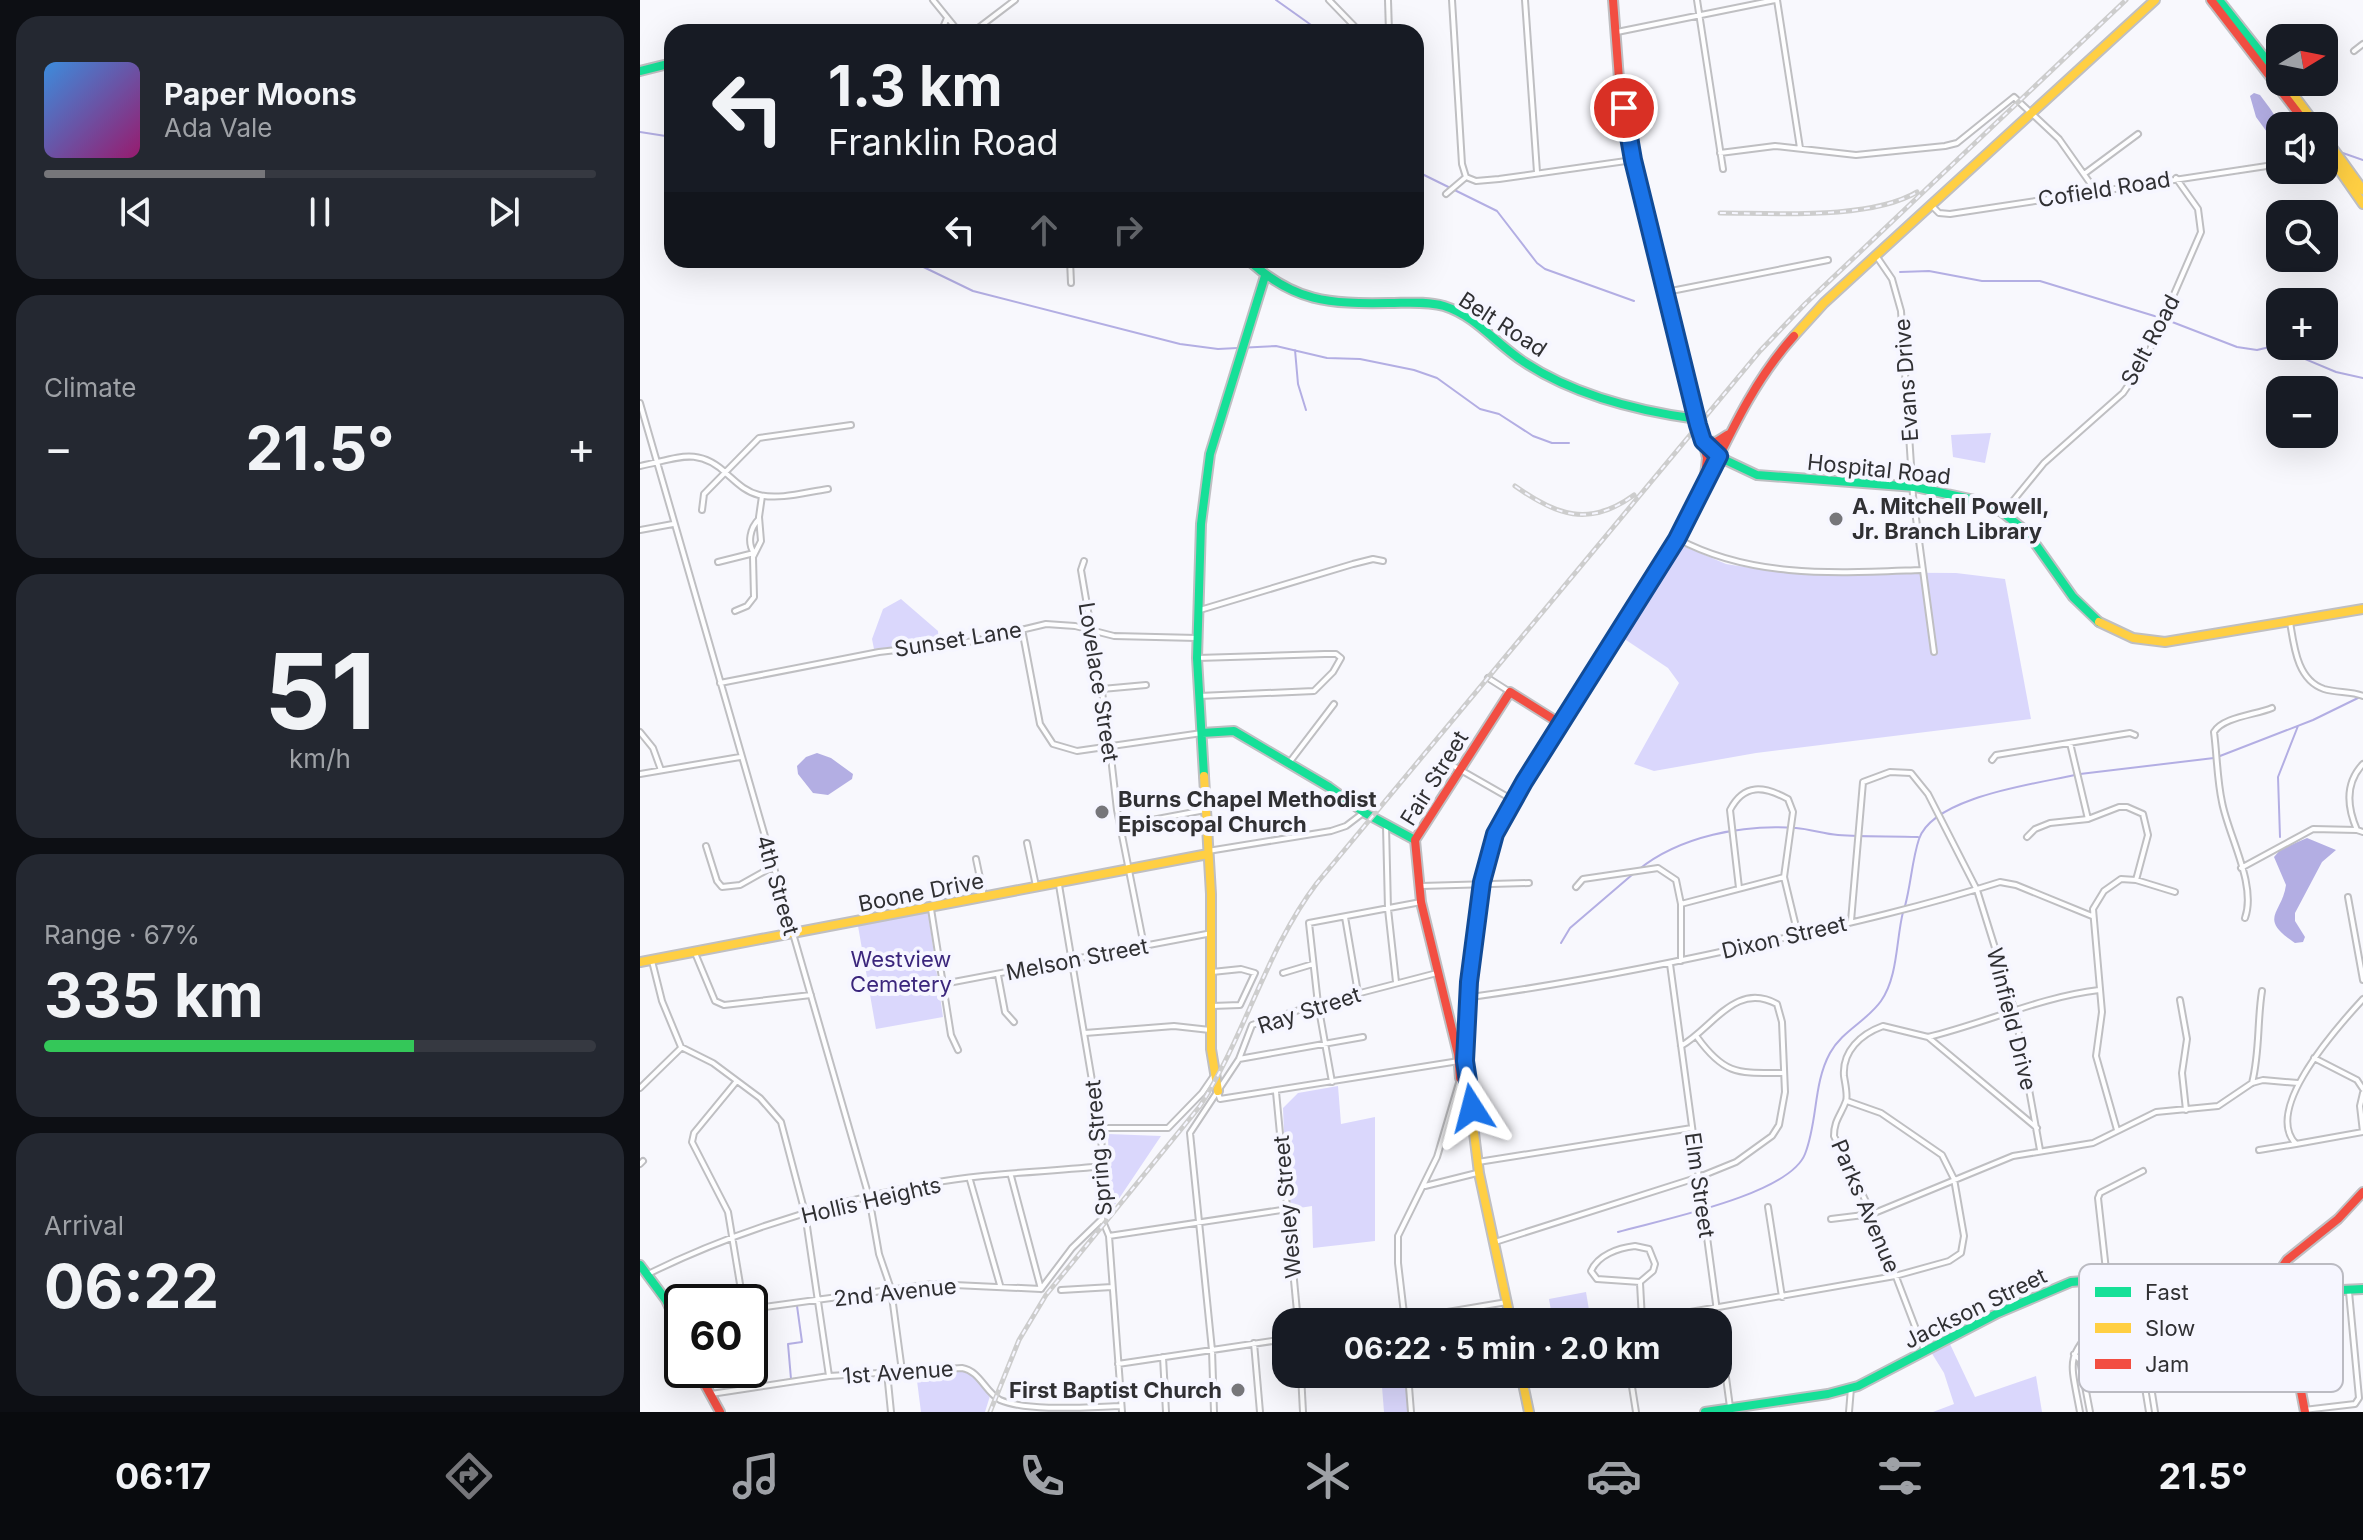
<!DOCTYPE html>
<html lang="en">
<head>
<meta charset="utf-8">
<style>
	:root { --surface:#171b24; --page:#242831; --text:#f1f3f6; --muted:#9ea1a6; --line:#363941; --accent:#76767a }
	body { margin:0; font-family:Inter,sans-serif; background:var(--page); color:var(--text); height:100vh; display:flex; flex-direction:column; font-size:30px; white-space:nowrap }
	* { box-sizing:border-box; margin:0 }
	p { font-size:26px; color:var(--muted) }
	.icon { flex:none; width:44px; height:44px; fill:none; stroke:currentColor; stroke-width:2; stroke-linecap:round; stroke-linejoin:round }
	.map { position:relative; flex:1; overflow:hidden }
	.sheet { display:flex; flex-direction:column; gap:16px; padding:16px; background:#0d0f14; width:640px }
	.sheet>* { flex:none }
	.top-card { position:absolute; left:24px; top:24px; width:760px; height:244px; border-radius:24px; box-shadow:0 8px 32px #0002; background:#171b24; color:var(--text); overflow:hidden }
	.needle { width:52px; rotate:80deg }
	.fabs { position:absolute; left:1626px; top:24px; display:grid; gap:16px }
	.fabs a { display:grid; place-items:center; width:72px; height:72px; border-radius:16px; background:var(--surface); box-shadow:0 8px 32px #0002; font-size:40px }
	.speed { position:absolute; left:24px; top:1284px; display:flex; gap:16px; font-size:40px; font-weight:700; text-align:center }
	.speed>* { display:grid; place-content:center; width:104px; height:104px; border-radius:50%; background:var(--surface); box-shadow:0 8px 32px #0002; line-height:1 }
	.speed .limit { border:4px solid #111; border-radius:12px; background:#fff; color:#111 }
	.pin { position:absolute; display:grid; place-items:center; width:68px; height:68px; color:#fff; margin:-34px; border:4px solid #fff; border-radius:50%; box-shadow:0 2px 8px #0007 }
	.me { position:absolute; width:88px; margin:-44px; rotate:351deg; stroke-linejoin:round; filter:drop-shadow(0 0 6px #0008) }
	.turn { display:flex; align-items:center; gap:28px; height:168px; padding:0 32px; font-size:36px }
	.turn .icon { width:104px; height:104px; stroke-width:2.5 }
	.turn b { display:block; font-size:56px; line-height:68px }
	.lanes { display:flex; align-items:center; height:76px; padding:0 32px; background:#0003; justify-content:center; gap:40px; direction:ltr }
	.lanes .off { opacity:.35 }
	.big { font-size:60px; font-weight:700; line-height:1.1 }
	.sheet .card { flex:1; display:flex; flex-direction:column; justify-content:center; gap:12px; min-width:0; padding:0 28px; border-radius:24px; background:var(--page) }
	.sheet .dial { align-items:center; gap:0 }
	.dial b { font-size:104px; line-height:1 }
	.song { display:flex; align-items:center; gap:24px }
	.cover { width:96px; height:96px; border-radius:12px; background:linear-gradient(135deg,hsl(210 70% 55%),hsl(320 70% 35%)) }
	.played { height:8px; border-radius:4px; background:linear-gradient(90deg,var(--accent) 40%,var(--line) 40%) }
	.keys { display:flex; justify-content:space-around; direction:ltr }
	.heat { display:flex; justify-content:space-between; align-items:center; font-size:44px; direction:ltr }
	.charge { height:12px; border-radius:6px; background:linear-gradient(90deg,#34c759 67%,var(--line) 0) }
	.trip { position:absolute; left:632px; top:1308px; width:460px; height:80px; border-radius:24px; background:var(--surface); box-shadow:0 8px 32px #0002; font-weight:700; line-height:80px; text-align:center }
	.tab-bar { display:flex; height:128px; justify-content:space-around; align-items:center; background:#090b0e; color:var(--muted) }
	.tab-bar .icon { width:56px; height:56px }
	.tab-bar .selected { color:var(--accent) }
	.tab-bar b { font-size:36px; color:var(--text) }
	main { display:flex; flex:1; min-height:0 }
	.map>svg:first-child { display:block }
	.green { fill:#dad7fc }
	.water { fill:#b3aee3 }
	.lines { fill:none; stroke-linecap:round; stroke-linejoin:round }
	.stream { stroke:#b3aee3; stroke-width:2 }
	.street-casing { stroke:#bfbfc2; stroke-width:8 }
	.fast-casing { stroke:#bfbfc2; stroke-width:12 }
	.slow-casing { stroke:#bfbfc2; stroke-width:12 }
	.jam-casing { stroke:#bfbfc2; stroke-width:12 }
	.street { stroke:#fefeff; stroke-width:4 }
	.fast { stroke:#16e098; stroke-width:8 }
	.slow { stroke:#ffcf43; stroke-width:8 }
	.jam { stroke:#f24e42; stroke-width:8 }
	.rail-casing { stroke:#cdcdcd; stroke-width:5 }
	.rail { stroke:#f6f6ff; stroke-width:2; stroke-dasharray:6; stroke-linecap:butt }
	.route-casing { stroke:#114b97; stroke-width:20 }
	.route { stroke:#1a73e8; stroke-width:14 }
	.poi-dot { fill:#76767a; stroke:#f6f6ff; stroke-width:3 }
	.labels { text-anchor:middle; stroke-width:8; stroke-linejoin:round; paint-order:stroke }
	.street-label { font-size:22px; fill:#303033; stroke:#f6f6ff }
	.poi-label { font-size:22px; font-weight:bold; fill:#303033; stroke:#f6f6ff; text-anchor:start }
	.park-label { font-size:22px; fill:#3b267c; stroke:#f6f6ff }
	.key { fill:#f6f6ff; stroke:#bbbbc2; stroke-width:2 }
	.key-label { font-size:22px; fill:#303033 }
</style>
</head>
<body>
<main>
<section class="sheet">
<div class="card">
<div class="song"><i class="cover"></i><div><b>Paper Moons</b><p>Ada Vale</p></div></div>
<div class="played"></div>
<div class="keys"><svg class="icon" aria-label="previous" viewBox="0 0 24 24"><path d="M18 5L8 12l10 7zM5 5v14"/></svg><svg class="icon" aria-label="pause" viewBox="0 0 24 24"><path d="M8 5v14M16 5v14"/></svg><svg class="icon" aria-label="next" viewBox="0 0 24 24"><path d="M6 5l10 7-10 7zM19 5v14"/></svg></div>
</div>
<div class="card"><p>Climate</p>
<div class="heat"><a>−</a><b class="big">21.5°</b><a>+</a></div>
</div>
<div class="card dial"><b>51</b><p>km/h</p></div>
<div class="card"><p>Range · 67%</p><b class="big">335 km</b><div class="charge"></div></div>
<div class="card"><p>Arrival</p><b class="big">06:22</b></div>
</section>
<div class="map">
<svg width="1723" height="1412" viewBox="0 0 1723 1412">
	<rect width="100%" height="100%" fill="#f8f8fd"/>
	<path class="green" d="M1351 433 1345 463 1313 457 1311 435Z
		M1041 545 1086 564 1136 572 1316 573 1365 579 1391 719 1116 753 1014 771 994 764 1039 683 1028 668 983 638Z
		M261 599 298 631 299 642 234 649 232 639 243 609Z
		M288 912 303 1017 236 1029 218 926Z
		M698 1086 701 1124 735 1117V1241L673 1248 672 1206 647 1210 643 1108 658 1093Z
		M468 1134 521 1136 470 1212Z
		M946 1292 951 1322H913L909 1299Z
		M1309 1342 1335 1397 1396 1376 1402 1412H1293L1314 1404 1304 1373 1291 1352Z
		M328 1371 350 1396 345 1412H281L276 1373Z
		M741 1374H766L769 1412H744Z"/>
	<path class="water" d="M1614 93 1620 95C1630 109 1647 126 1635 143L1616 117 1610 96Z
		M177 753 191 758 213 774 212 779 188 795 173 793 158 774 157 766 166 757Z
		M1667 838 1696 850 1682 862 1655 913V921L1665 937 1663 942 1655 943C1617 918 1642 914 1646 885L1634 857 1641 849Z"/>
	<g class="lines">
		<path class="stream" d="M636 0 681 32
			M0 132 32 137
			M1700 152 1723 160
			M776 171 857 211 897 263 905 269 994 301
			M269 260 333 291 540 344 578 349 636 346 687 358 720 359 774 370 797 378 840 409 859 414 893 436 912 443H929
			M1260 272 1289 271 1342 281H1400L1521 318
			M1527 320 1597 347 1617 350 1634 346 1696 372 1723 378
			M655 350 658 384 666 410
			M1580 756 1673 720 1720 697
			M1440 774 1574 758
			M1640 837 1638 777 1658 726
			M998 870C1040 836 1103 824 1156 828 1170 829 1184 834 1198 835 1225 837 1251 836 1278 837
			M1265 906C1271 884 1272 860 1279 839 1293 797 1395 784 1435 775
			M921 943 930 928 993 874
			M978 1232C1020 1220 1149 1195 1165 1154 1178 1121 1173 1084 1190 1053 1202 1031 1227 1021 1241 1001 1258 977 1256 940 1263 912
			M151 1379 148 1344 162 1342 157 1306"/>
		<g class="street-casing">
			<path id="street" d="M293 0 319 32
				M689 0 720 32
				M748 0 749 32
				M812 0 822 164 826 177
				M885 0 897 172
				M1057 0 1083 169
				M1137 0 1160 148
				M301 32 307 18
				M333 32 375 0
				M977 32 1135 0
				M1714 51 1723 44
				M1080 153 1135 146 1216 155 1305 146 1317 143 1374 97 1419 139 1455 190
				M1444 174 1498 134
				M826 177 836 181 859 179 993 160
				M806 194 826 177
				M1292 206 1299 213 1310 214 1640 164
				M1237 257 1252 279 1261 311 1273 496 1294 652
				M430 260 431 283
				M1026 292 1188 260
				M0 403 229 1197 239 1254 251 1289 262 1371
				M0 466C36 459 58 445 88 475 97 483 106 492 119 495 140 500 166 492 188 489
				M62 510 64 494 119 438 211 425
				M1363 513 1404 463 1483 393 1505 361 1561 232 1558 209 1536 178
				M0 530 33 524
				M1038 539C1113 579 1198 573 1281 570
				M114 553C107 543 110 528 119 519
				M444 561 441 570 467 722 477 810 504 946
				M78 562 114 553
				M560 610 713 564 733 559 743 561
				M95 611 107 606 114 597 113 557 121 541 119 517 122 496
				M1650 622C1654 646 1657 680 1684 689 1697 693 1711 691 1723 696
				M382 629 400 724 413 744 437 751 562 733
				M557 658 685 654H696L701 658 693 672 674 691 559 696
				M848 678 870 692
				M80 683 239 652 335 641 406 624 435 626 474 636 557 638
				M462 689 506 685
				M0 732 13 748 21 770
				M1430 743 1448 819
				M1352 760 1356 755 1490 733 1495 735
				M805 761 873 800
				M649 763 694 704
				M1723 764C1705 783 1707 807 1717 830L1723 832
				M0 774 100 757
				M480 826 565 810
				M746 826 748 909 756 982
				M1387 837 1395 829 1410 823 1448 819 1479 807H1487L1503 814 1508 835 1496 880
				M387 843 396 886
				M66 846 77 881 82 887 100 885 132 867
				M568 851 691 831 706 826 723 813
				M336 859 344 897
				M1601 868 1673 829 1717 830
				M419 885 460 1128 467 1203 462 1219 469 1236 482 1412
				M781 886 889 883
				M936 887 943 879 1018 868 1036 880 1041 904
				M1099 888 1090 810C1104 783 1124 786 1148 799L1153 812 1144 877 1158 935
				M1708 897 1723 980
				M291 909 311 1035 318 1050
				M705 917 718 993
				M1605 918C1617 885 1588 835 1582 802 1577 779 1577 755 1574 732 1583 717 1615 715 1632 708
				M1211 921 1223 782 1250 772 1271 773 1288 794 1337 890 1375 1012 1400 1150
				M55 953 75 1001 84 1005 171 995
				M12 961 22 1001 41 1047 73 1063 120 1098 141 1122 165 1213 189 1376
				M1041 961V904L1144 877
				M1030 964 1090 1407
				M643 973 673 964
				M358 975 365 1012 374 1022
				M303 984 572 933
				M831 997C933 983 1029 964 1130 941 1207 924 1285 906 1360 882L1376 885 1452 916
				M1723 999C1700 1024 1622 1109 1656 1144L1723 1132
				M1540 1000 1547 1039 1542 1073 1546 1110
				M572 1006 600 1005 615 973 601 969 572 972
				M445 1033 534 1026 570 1030
				M1057 1037C1085 1076 1099 1073 1144 1073
				M1288 1037C1346 1023 1400 997 1459 990
				M1674 1058 1717 1080 1723 1089
				M599 1059 723 1037
				M96 1082 54 1133 52 1142 88 1212 103 1302
				M692 1082 678 1004 669 923 781 902
				M1612 1083C1620 1052 1617 1022 1622 991
				M0 1088 41 1048
				M636 1092 658 1322
				M578 1093 580 1099 819 1061
				M460 1128H528L562 1093 573 1077
				M1477 1130 1456 1056 1462 1012 1453 909 1464 891 1481 879 1496 880 1535 892
				M1723 1132 1720 1106 1723 1093
				M1619 1150 1656 1144
				M838 1162 1052 1128
				M0 1164 3 1161
				M371 1176 401 1289
				M330 1180 360 1285
				M785 1186 837 1173
				M1128 1207 1142 1297
				M1191 1219 1232 1214 1373 1156 1453 1143 1516 1112 1578 1106 1612 1083 1623 1080 1658 1083
				M469 1236 648 1209
				M855 1242 1059 1177 1096 1162 1132 1136 1139 1125 1145 1092 1142 1022 1137 1004C1095 981 1073 1028 1041 1046
				M995 1246 1009 1249 1015 1264 1013 1271 1000 1282 957 1279 951 1271C958 1255 978 1248 995 1246Z
				M8 1274C95 1231 191 1202 287 1184 344 1173 405 1172 464 1166
				M1467 1279 1458 1198 1460 1193 1503 1171
				M1000 1283 1002 1320
				M401 1289 432 1248 462 1219
				M421 1290 472 1287
				M110 1309 293 1284 401 1289
				M748 1322 867 1302
				M765 1322 758 1263V1236L797 1157 821 1076
				M993 1322 1255 1276 1309 1261 1321 1253 1324 1236 1314 1179 1302 1155 1241 1113 1207 1101
				M614 1343 620 1412
				M1284 1350 1232 1214 1194 1136C1194 1120 1201 1115 1206 1101 1208 1095 1205 1083 1204 1076 1202 1051 1221 1034 1243 1026L1288 1037 1397 1128
				M110 1351 115 1387
				M1434 1354 1440 1360 1450 1412
				M523 1357 526 1412
				M478 1364 646 1339
				M1508 1368 1517 1344 1508 1282
				M1502 1369 1508 1368 1515 1412
				M1502 1369 1509 1412
				M247 1372 251 1412
				M661 1374 663 1412
				M768 1374 771 1412
				M990 1374 996 1412
				M71 1394 189 1376 322 1368C340 1371 345 1392 360 1400 389 1412 448 1407 481 1406
				M1664 1410 1715 1404 1719 1398 1709 1292
				M574 1412 572 1350 550 1133 599 1059 612 1025 678 1004 797 973
				M1209 1412 1211 1388
				M1440 1412C1429 1353 1426 1362 1463 1315L1460 1279"/>
		</g>
		<g class="fast-casing">
			<path id="fast" d="M1579 0 1640 77
				M0 71 32 63
				M608 260C655 302 688 304 749 303 767 303 786 301 804 306 836 316 856 344 884 362 934 395 998 411 1057 419
				M1019 267 1058 425 1067 443 1081 458 1117 475 1275 487 1335 500 1362 512 1387 532 1433 597 1459 622
				M562 733 594 731 689 787 725 813 775 840
				M564 776 557 658 561 524 570 454 625 276
				M0 1265 26 1300 42 1334
				M1065 1412 1188 1394 1218 1386 1358 1313 1431 1282 1467 1279 1660 1292 1723 1289"/>
		</g>
		<g class="slow-casing">
			<path id="slow" d="M1644 82 1677 126
				M1684 136 1723 190
				M1684 148 1723 204
				M1154 336 1184 303 1515 0
				M1459 622 1493 638 1525 642 1723 609
				M564 776 571 894V1049L578 1091
				M0 962 568 854
				M871 1322 839 1173 825 1061 829 982 842 882 856 833 893 768
				M881 1374 889 1412"/>
		</g>
		<g class="jam-casing">
			<path id="jam" d="M973 0 979 79 993 160 1019 267
				M1571 0 1668 126
				M1065 476 1067 458 1063 441 1076 442 1087 435
				M893 768C941 692 991 618 1036 541 1076 471 1100 396 1154 336
				M820 1078 818 1054 781 902 775 840 870 692 921 724
				M57 1370 80 1412
				M1665 1412 1640 1282 1641 1269 1647 1260 1698 1219 1723 1192"/>
		</g>
		<use href="#street" class="street"/>
		<use href="#fast" class="fast"/>
		<use href="#slow" class="slow"/>
		<use href="#jam" class="jam"/>
		<g class="rail-casing">
			<path id="rail" d="M1080 213C1134 213 1230 220 1277 192
				M875 486C916 515 949 528 994 495
				M350 1412 379 1340 406 1295 560 1106C606 1034 626 950 677 883L1120 351 1165 304 1486 0"/>
		</g>
		<use href="#rail" class="rail"/>
	</g>
	<g class="lines">
		<g class="route-casing">
			<path id="route" d="M832 1108 825 1061 829 982 842 882 855 834 884 782 1037 539 1079 456 1063 441 1058 425 993 160 984 108"/>
		</g>
		<use href="#route" class="route"/>
	</g>
	<g class="poi-dot">
		<circle cx="1196" cy="519" r="8"/>
		<circle cx="462" cy="812" r="8"/>
		<circle cx="598" cy="1390" r="8"/>
	</g>
	<g class="labels">
		<g class="street-label">
			<text transform="translate(1464 189) rotate(-9)" y="8">Cofield Road</text>
			<text transform="translate(863 324) rotate(33)" y="8">Belt Road</text>
			<text transform="translate(1510 340) rotate(-62)" y="8">Selt Road</text>
			<text transform="translate(1266 380) rotate(-94)" y="8">Evans Drive</text>
			<text transform="translate(1239 469) rotate(6)" y="8">Hospital Road</text>
			<text transform="translate(318 639) rotate(-9)" y="8">Sunset Lane</text>
			<text transform="translate(459 682) rotate(81)" y="8">Lovelace Street</text>
			<text transform="translate(794 778) rotate(-58)" y="8">Fair Street</text>
			<text transform="translate(138 885) rotate(74)" y="8">4th Street</text>
			<text transform="translate(281 892) rotate(-11)" y="8">Boone Drive</text>
			<text transform="translate(1144 937) rotate(-13)" y="8">Dixon Street</text>
			<text transform="translate(437 959) rotate(-11)" y="8">Melson Street</text>
			<text transform="translate(669 1010) rotate(-18)" y="8">Ray Street</text>
			<text transform="translate(1372 1019) rotate(76)" y="8">Winfield Drive</text>
			<text transform="translate(458 1148) rotate(-95)" y="8">Spring Street</text>
			<text transform="translate(1060 1185) rotate(82)" y="8">Elm Street</text>
			<text transform="translate(231 1200) rotate(-13)" y="8">Hollis Heights</text>
			<text transform="translate(1226 1206) rotate(67)" y="8">Parks Avenue</text>
			<text transform="translate(647 1207) rotate(-95)" y="8">Wesley Street</text>
			<text transform="translate(255 1292) rotate(-6)" y="8">2nd Avenue</text>
			<text transform="translate(1335 1308) rotate(-26)" y="8">Jackson Street</text>
			<text transform="translate(258 1372) rotate(-4)" y="8">1st Avenue</text>
		</g>
		<g class="poi-label">
			<text x="1212" y="514">A. Mitchell Powell,<tspan x="1212" dy="25">Jr. Branch Library</tspan></text>
			<text x="478" y="807">Burns Chapel Methodist<tspan x="478" dy="25">Episcopal Church</tspan></text>
			<text x="582" y="1398" text-anchor="end">First Baptist Church</text>
		</g>
		<g class="park-label">
			<text x="261" y="967">Westview<tspan x="261" dy="25">Cemetery</tspan></text>
		</g>
	</g>
	<rect x="1439" y="1264" width="264" height="128" rx="12" class="key"/>
	<rect x="1455" y="1287" width="36" height="10" fill="#16e098"/>
	<rect x="1455" y="1323" width="36" height="10" fill="#ffcf43"/>
	<rect x="1455" y="1359" width="36" height="10" fill="#f24e42"/>
	<g class="key-label">
		<text x="1505" y="1300">Fast</text>
		<text x="1505" y="1336">Slow</text>
		<text x="1505" y="1372">Jam</text>
	</g>
</svg>
<div class="fabs">
<a><svg class="needle" viewBox="-14 -14 28 28"><path d="M0-13l5 13h-10z" fill="#e53935"/><path d="M0 13l5-13h-10z" fill="#9ea1a6"/></svg></a>
<a><svg class="icon" aria-label="sound" viewBox="0 0 24 24"><path d="M4 9h4l5-4v14l-5-4H4zM17 9q2 3 0 6"/></svg></a>
<a><svg class="icon" aria-label="search" viewBox="0 0 24 24"><circle cx="10" cy="10" r="6"/><path d="M15 15l6 6"/></svg></a>
<a>+</a>
<a>−</a>
</div>
<div class="speed"><div class="limit">60</div></div>
<div class="pin" style="left:984px;top:108px;background:#d93025"><svg class="icon" aria-label="arrive" viewBox="0 0 24 24"><path d="M6 21V4h12l-3 4 3 4H6"/></svg></div>
<svg class="me" style="left:832px;top:1108px" viewBox="-20 -20 40 40"><path d="M0-17L14 15 0 8-14 15z" fill="#1a73e8" stroke="#fff" stroke-width="4"/></svg>
<div class="trip">06:22 · 5 min · 2.0 km</div>
<div class="top-card">
<div class="turn"><svg class="icon" aria-label="left" viewBox="0 0 24 24"><path d="M17 20v-9H6M10 6l-5 5 5 5"/></svg><div><b>1.3 km</b>Franklin Road</div></div>
<div class="lanes"><svg class="icon" aria-label="left" viewBox="0 0 24 24"><path d="M17 20v-9H6M10 6l-5 5 5 5"/></svg><svg class="icon off" aria-label="ahead" viewBox="0 0 24 24"><path d="M12 20V5M6 11l6-6 6 6"/></svg><svg class="icon off" aria-label="right" viewBox="0 0 24 24"><path d="M7 20v-9h11M14 6l5 5-5 5"/></svg></div>
</div>
</div>
</main>
<nav class="tab-bar">
<b>06:17</b>
<svg class="icon selected" aria-label="directions" viewBox="0 0 24 24"><path d="M12 3l9 9-9 9-9-9zM9 14v-3h6M13 9l2 2-2 2"/></svg>
<svg class="icon" aria-label="music" viewBox="0 0 24 24"><path d="M9 18V5l10-2v13"/><circle cx="6" cy="18" r="3"/><circle cx="16" cy="16" r="3"/></svg>
<svg class="icon" aria-label="phone" viewBox="0 0 24 24"><path d="M5 4h4l2 5-3 2q2 4 5 5l2-3 5 2v4C11 20 4 13 5 4z"/></svg>
<svg class="icon" aria-label="climate" viewBox="0 0 24 24"><path d="M12 3v18M4 7l16 10M4 17L20 7"/></svg>
<svg class="icon" aria-label="car" viewBox="0 0 24 24"><path d="M5 17H2v-5l4-1 3-4h7l3 4 3 1v5h-3M9 17h6M6 11h13"/><circle cx="7" cy="17" r="2"/><circle cx="17" cy="17" r="2"/></svg>
<svg class="icon" aria-label="filters" viewBox="0 0 24 24"><path d="M4 7h16M4 17h16"/><circle cx="9" cy="7" r="2"/><circle cx="15" cy="17" r="2"/></svg>
<b>21.5°</b>
</nav>
</body>
</html>
